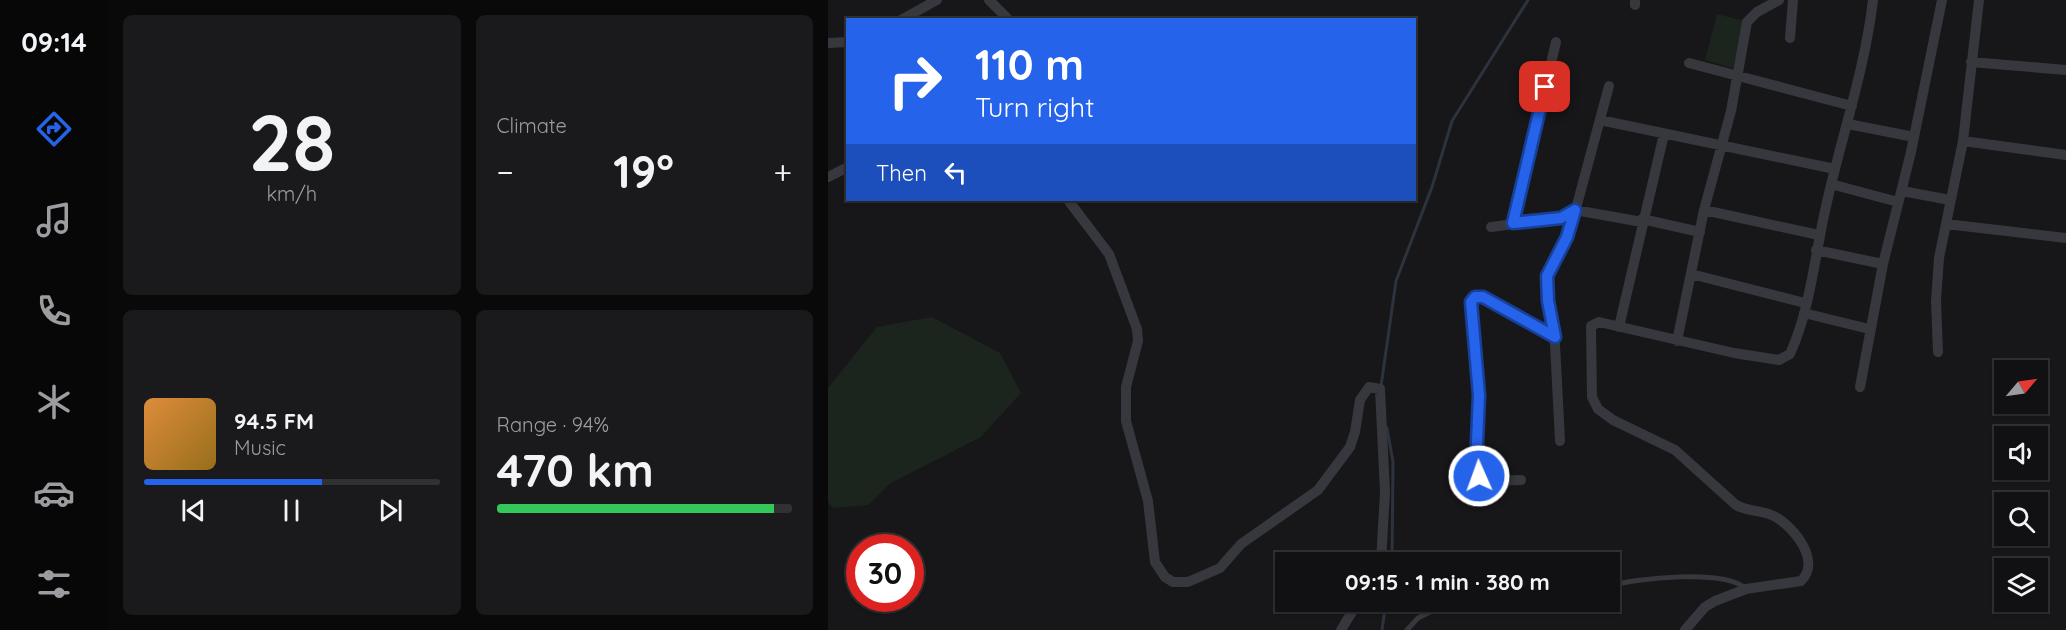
<!DOCTYPE html>
<html lang="en">
<head>
<meta charset="utf-8">
<style>
	:root { --surface:#111113; --page:#1a1a1c; --text:#f1f3f6; --muted:#9c9da0; --line:#303133; --accent:#2563eb }
	body { margin:0; font-family:Quicksand,sans-serif; background:var(--page); color:var(--text); height:100vh; display:flex; flex-direction:column; font-size:22px; white-space:nowrap }
	* { box-sizing:border-box; margin:0 }
	p { font-size:20px; color:var(--muted) }
	.icon { flex:none; width:33px; height:33px; fill:none; stroke:currentColor; stroke-width:2; stroke-linecap:round; stroke-linejoin:round }
	.map { position:relative; flex:1; overflow:hidden }
	.panel { display:flex; flex-direction:column; gap:15px; padding:15px; background:#09090a; width:720px }
	.panel>* { flex:none }
	.top-card { position:absolute; left:18px; top:18px; width:570px; height:183px; border-radius:0px; box-shadow:0 2px 4px #0004,0 0 0 2px var(--line); background:#2563eb; color:#fff; overflow:hidden }
	.needle { width:39px; rotate:61deg }
	.buttons { position:absolute; left:1166px; top:360px; display:grid; gap:12px }
	.buttons a { display:grid; place-items:center; width:54px; height:54px; border-radius:0px; background:var(--surface); box-shadow:0 2px 4px #0004,0 0 0 2px var(--line); font-size:30px }
	.speed { position:absolute; left:18px; top:534px; display:flex; gap:12px; font-size:30px; font-weight:700; text-align:center }
	.speed>* { display:grid; place-content:center; width:78px; height:78px; border-radius:50%; background:var(--surface); box-shadow:0 2px 4px #0004,0 0 0 2px var(--line); line-height:1 }
	.speed .limit { border:9px solid #d22; background:#fff; color:#111 }
	.pin { position:absolute; display:grid; place-items:center; width:51px; height:51px; color:#fff; margin:-26px; border-radius:12px; box-shadow:0 3px 9px #0006 }
	.me { position:absolute; width:66px; margin:-33px; rotate:358deg; stroke-linejoin:round; filter:drop-shadow(0 0 4px #0008) }
	.turn { display:flex; align-items:center; gap:21px; height:126px; padding:0 30px; font-size:27px }
	.turn .icon { width:78px; height:78px; stroke-width:2.5 }
	.turn b { display:block; font-size:42px; line-height:51px }
	.then { display:flex; align-items:center; height:57px; padding:0 30px; background:#0003; gap:12px; font-size:22px }
	.big { font-size:45px; font-weight:700; line-height:1.1 }
	.panel .widget { flex:1; display:flex; flex-direction:column; justify-content:center; gap:9px; min-width:0; padding:0 21px; border-radius:9px; background:var(--page) }
	.panel .dial { align-items:center; gap:0 }
	.dial b { font-size:78px; line-height:1 }
	.song { display:flex; align-items:center; gap:18px }
	.cover { width:72px; height:72px; border-radius:9px; background:linear-gradient(135deg,hsl(30 70% 55%),hsl(40 70% 35%)) }
	.played { height:6px; border-radius:3px; background:linear-gradient(90deg,var(--accent) 60%,var(--line) 60%) }
	.keys { display:flex; justify-content:space-around; direction:ltr }
	.heat { display:flex; justify-content:space-between; align-items:center; font-size:33px; direction:ltr }
	.charge { height:9px; border-radius:4px; background:linear-gradient(90deg,#34c759 94%,var(--line) 0) }
	.panel .tiles { flex:1; display:grid; gap:15px; grid-template-columns:repeat(2,1fr) }
	.trip { position:absolute; left:447px; top:552px; width:345px; height:60px; border-radius:0px; background:var(--surface); box-shadow:0 2px 4px #0004,0 0 0 2px var(--line); font-weight:700; line-height:60px; text-align:center }
	main { display:flex; flex:1; min-height:0 }
	.dock { display:flex; flex-direction:column; width:108px; justify-content:space-around; align-items:center; background:#070708; color:var(--muted) }
	.dock .icon { width:42px; height:42px }
	.dock .selected { color:var(--accent) }
	.dock b { font-size:27px; color:var(--text) }
	.map>svg:first-child { display:block }
	.green { fill:#1c241e }
	.lines { fill:none; stroke-linecap:round; stroke-linejoin:round }
	.stream { stroke:#2c333d; stroke-width:3 }
	.service { stroke:#37383e; stroke-width:5 }
	.minor { stroke:#37383e; stroke-width:10 }
	.route-casing { stroke:#184099; stroke-width:15 }
	.route { stroke:#2563eb; stroke-width:10 }
</style>
</head>
<body>
<main>
<nav class="dock">
<b>09:14</b>
<svg class="icon selected" aria-label="directions" viewBox="0 0 24 24"><path d="M12 3l9 9-9 9-9-9zM9 14v-3h6M13 9l2 2-2 2"/></svg>
<svg class="icon" aria-label="music" viewBox="0 0 24 24"><path d="M9 18V5l10-2v13"/><circle cx="6" cy="18" r="3"/><circle cx="16" cy="16" r="3"/></svg>
<svg class="icon" aria-label="phone" viewBox="0 0 24 24"><path d="M5 4h4l2 5-3 2q2 4 5 5l2-3 5 2v4C11 20 4 13 5 4z"/></svg>
<svg class="icon" aria-label="climate" viewBox="0 0 24 24"><path d="M12 3v18M4 7l16 10M4 17L20 7"/></svg>
<svg class="icon" aria-label="car" viewBox="0 0 24 24"><path d="M5 17H2v-5l4-1 3-4h7l3 4 3 1v5h-3M9 17h6M6 11h13"/><circle cx="7" cy="17" r="2"/><circle cx="17" cy="17" r="2"/></svg>
<svg class="icon" aria-label="filters" viewBox="0 0 24 24"><path d="M4 7h16M4 17h16"/><circle cx="9" cy="7" r="2"/><circle cx="15" cy="17" r="2"/></svg>
</nav>
<section class="panel">
<div class="tiles">
<div class="widget dial"><b>28</b><p>km/h</p></div>
<div class="widget"><p>Climate</p>
<div class="heat"><a>−</a><b class="big">19°</b><a>+</a></div>
</div>
<div class="widget">
<div class="song"><i class="cover"></i><div><b>94.5 FM</b><p>Music</p></div></div>
<div class="played"></div>
<div class="keys"><svg class="icon" aria-label="previous" viewBox="0 0 24 24"><path d="M18 5L8 12l10 7zM5 5v14"/></svg><svg class="icon" aria-label="pause" viewBox="0 0 24 24"><path d="M8 5v14M16 5v14"/></svg><svg class="icon" aria-label="next" viewBox="0 0 24 24"><path d="M6 5l10 7-10 7zM19 5v14"/></svg></div>
</div>
<div class="widget"><p>Range · 94%</p><b class="big">470 km</b><div class="charge"></div></div>
</div>
</section>
<div class="map">
<svg width="1238" height="630" viewBox="0 0 1238 630">
	<rect width="100%" height="100%" fill="#171719"/>
	<path class="green" d="M889 14 916 21 905 68 877 60Z
		M104 317 172 353 193 393 153 437 61 484 40 505 5 508 0 502V388L49 327Z"/>
	<g class="lines">
		<path class="stream" d="M553 386 568 281 604 187 624 121 700 0
			M559 428 565 462 564 562
			M554 630 558 602"/>
		<path class="service" d="M782 586C808 578 896 569 917 588
			M579 630 590 618 604 611 710 605 732 602"/>
		<path class="minor" d="M161 0 181 20
			M807 5V0
			M73 20 109 0
			M962 38 965 0
			M0 43 20 42
			M1143 62 1238 70
			M861 63 1024 106
			M772 120 1007 169
			M1020 124 1086 137
			M1135 141 1238 155
			M0 177 20 167
			M1003 184 1070 202
			M1074 191 1122 200
			M240 200 281 254 309 329 310 341 298 387V421L320 501 327 562 337 577 345 582H360L392 568 413 544 490 490 522 447 527 432 532 400 541 387 552 389 557 492 553 562
			M876 210 991 235
			M814 219 872 232
			M685 223 728 42
			M1118 224 1238 238
			M663 227 733 218 747 210 814 222
			M988 250 1055 264
			M863 274 977 303
			M976 313 1041 329
			M791 327 836 134
			M849 341 876 210 903 111 919 22 929 12 951 0
			M1110 352 1108 301 1111 258 1135 141 1151 0
			M1032 387 1055 264 1083 152 1114 0
			M732 441 726 325 720 301 719 276 743 227 781 86
			M693 480 664 481 651 476 648 466 651 395 643 302 647 297H655L727 337
			M513 630 530 602
			M857 630 877 607 887 601 918 589 973 581C995 560 962 521 941 514 929 510 919 511 908 505L847 450 785 420 770 409 764 397 763 326 771 322 906 353 951 360 962 354C983 308 987 252 999 202 1014 135 1037 69 1045 0"/>
	</g>
	<g class="lines">
		<g class="route-casing">
			<path id="route" d="M651 476 648 466 651 395 643 302 647 297H655L727 337 720 301 719 276 739 237 747 210 733 218 685 223 717 87"/>
		</g>
		<use href="#route" class="route"/>
	</g>
</svg>
<div class="buttons">
<a><svg class="needle" viewBox="-14 -14 28 28"><path d="M0-13l5 13h-10z" fill="#e53935"/><path d="M0 13l5-13h-10z" fill="#9c9da0"/></svg></a>
<a><svg class="icon" aria-label="sound" viewBox="0 0 24 24"><path d="M4 9h4l5-4v14l-5-4H4zM17 9q2 3 0 6"/></svg></a>
<a><svg class="icon" aria-label="search" viewBox="0 0 24 24"><circle cx="10" cy="10" r="6"/><path d="M15 15l6 6"/></svg></a>
<a><svg class="icon" aria-label="layers" viewBox="0 0 24 24"><path d="M12 4l9 5-9 5-9-5zM3 14l9 5 9-5"/></svg></a>
</div>
<div class="speed"><div class="limit">30</div></div>
<div class="pin" style="left:717px;top:87px;background:#d93025"><svg class="icon" aria-label="arrive" viewBox="0 0 24 24"><path d="M6 21V4h12l-3 4 3 4H6"/></svg></div>
<svg class="me" style="left:651px;top:476px" viewBox="-20 -20 40 40"><circle r="17" fill="#2563eb" stroke="#fff" stroke-width="3"/><path d="M0-11L8 9 0 5-8 9z" fill="#fff"/></svg>
<div class="trip">09:15 · 1 min · 380 m</div>
<div class="top-card">
<div class="turn"><svg class="icon" aria-label="right" viewBox="0 0 24 24"><path d="M7 20v-9h11M14 6l5 5-5 5"/></svg><div><b>110 m</b>Turn right</div></div>
<div class="then">Then<svg class="icon" aria-label="left" viewBox="0 0 24 24"><path d="M17 20v-9H6M10 6l-5 5 5 5"/></svg></div>
</div>
</div>
</main>
</body>
</html>
